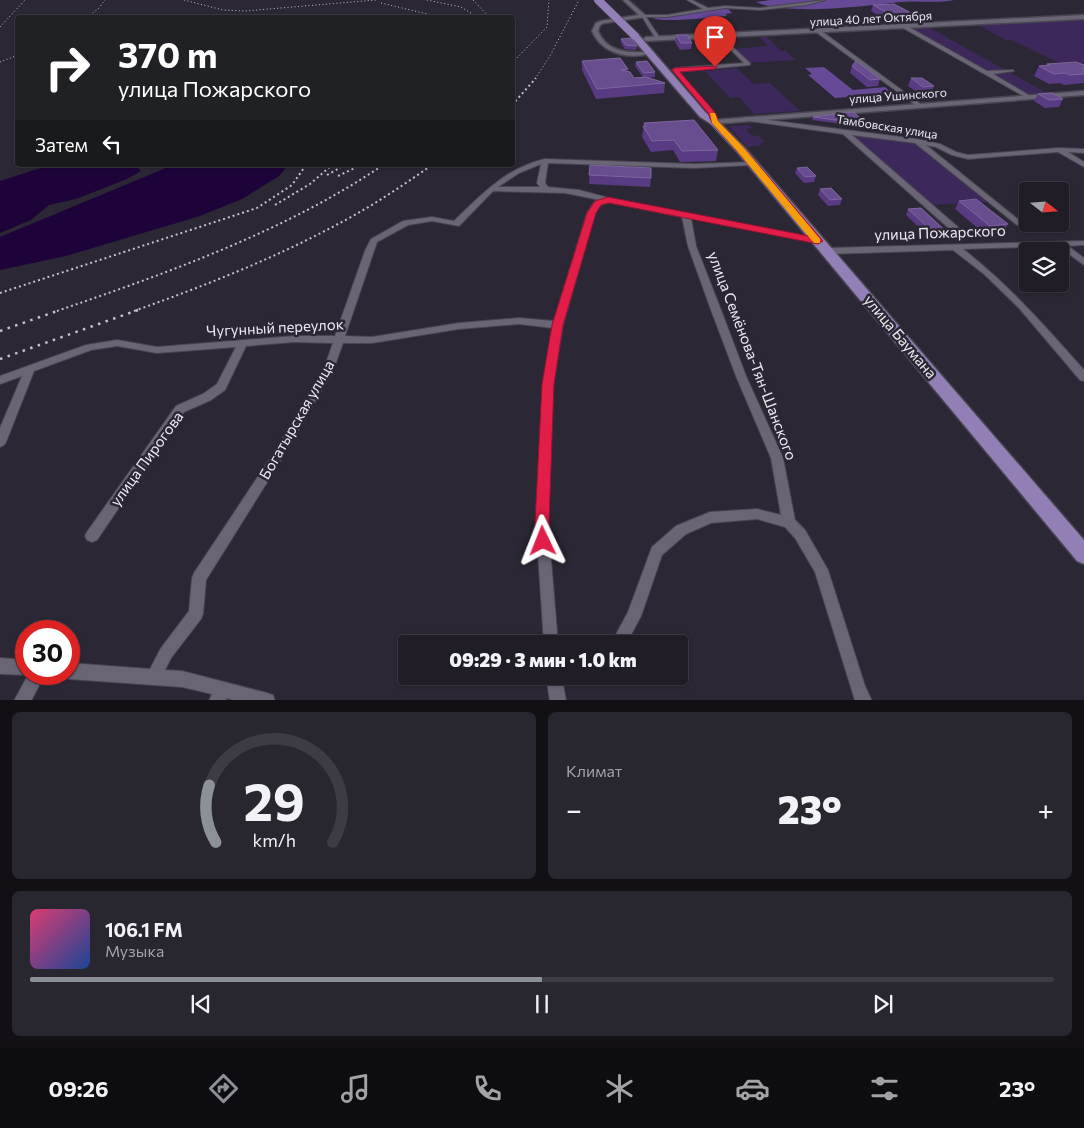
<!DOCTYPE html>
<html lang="ru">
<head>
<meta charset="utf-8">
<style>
	:root { --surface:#201d27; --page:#28262f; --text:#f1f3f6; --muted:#a2a2a7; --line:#3d3b44; --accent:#8c9099 }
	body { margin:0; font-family:Commissioner,sans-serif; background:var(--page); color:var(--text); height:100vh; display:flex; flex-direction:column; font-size:19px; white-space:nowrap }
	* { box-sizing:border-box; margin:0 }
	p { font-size:16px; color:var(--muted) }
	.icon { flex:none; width:28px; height:28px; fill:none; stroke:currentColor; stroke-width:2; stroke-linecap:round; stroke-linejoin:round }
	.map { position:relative; height:700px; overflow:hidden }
	.details { display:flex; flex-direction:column; gap:12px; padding:12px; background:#121015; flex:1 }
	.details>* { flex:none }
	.banner { position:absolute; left:15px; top:15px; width:500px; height:152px; border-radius:5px; box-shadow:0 1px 4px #0004,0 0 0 1px var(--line); background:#202124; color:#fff; overflow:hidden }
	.needle { width:32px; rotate:107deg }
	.fabs { position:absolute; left:1019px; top:182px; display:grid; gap:10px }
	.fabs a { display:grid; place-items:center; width:50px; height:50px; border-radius:5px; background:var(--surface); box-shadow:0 1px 4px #0004,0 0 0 1px var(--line); font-size:25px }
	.speed { position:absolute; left:15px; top:620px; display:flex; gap:10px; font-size:25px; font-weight:700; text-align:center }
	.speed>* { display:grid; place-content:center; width:65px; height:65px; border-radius:50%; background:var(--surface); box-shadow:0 1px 4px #0004,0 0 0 1px var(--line); line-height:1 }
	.speed .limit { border:8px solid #d22; background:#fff; color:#111 }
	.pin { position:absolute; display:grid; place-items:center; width:42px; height:42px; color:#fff; margin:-51px -21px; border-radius:50% 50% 50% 0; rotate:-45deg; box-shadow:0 0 5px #0007 }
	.pin .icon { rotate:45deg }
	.me { position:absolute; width:55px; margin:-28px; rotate:358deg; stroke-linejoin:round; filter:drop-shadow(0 0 4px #0008) }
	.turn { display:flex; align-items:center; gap:18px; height:105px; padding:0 20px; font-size:22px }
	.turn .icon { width:65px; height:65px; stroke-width:2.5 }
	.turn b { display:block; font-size:35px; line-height:42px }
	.then { display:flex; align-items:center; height:48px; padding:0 20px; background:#0003; gap:10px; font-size:19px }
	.big { font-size:38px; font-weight:800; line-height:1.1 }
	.details .card { flex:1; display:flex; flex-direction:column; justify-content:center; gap:8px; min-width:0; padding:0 18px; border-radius:8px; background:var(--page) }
	.details .dial { align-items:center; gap:0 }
	.dial svg { height:130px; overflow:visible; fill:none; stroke:var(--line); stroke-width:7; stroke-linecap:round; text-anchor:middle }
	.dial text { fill:var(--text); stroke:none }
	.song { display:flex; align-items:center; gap:15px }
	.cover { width:60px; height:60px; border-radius:8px; background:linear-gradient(135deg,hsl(340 70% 55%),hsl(220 70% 35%)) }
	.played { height:5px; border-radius:2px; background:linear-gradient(90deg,var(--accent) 50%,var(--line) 50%) }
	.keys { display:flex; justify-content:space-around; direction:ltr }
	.heat { display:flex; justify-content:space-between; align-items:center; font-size:28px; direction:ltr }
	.details .tiles { flex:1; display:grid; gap:12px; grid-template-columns:1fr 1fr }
	.card:last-child { grid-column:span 2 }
	.trip { position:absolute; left:398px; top:635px; width:290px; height:50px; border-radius:5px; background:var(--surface); box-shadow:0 1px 4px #0004,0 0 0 1px var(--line); font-weight:800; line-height:50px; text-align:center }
	.tab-bar { display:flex; height:80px; justify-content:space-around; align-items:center; background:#0d0c10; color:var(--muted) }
	.tab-bar .icon { width:35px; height:35px }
	.tab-bar .active { color:var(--accent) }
	.tab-bar b { font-size:22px; color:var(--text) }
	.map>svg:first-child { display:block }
	.green { fill:#3c285b }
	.forest { fill:#664997 }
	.water { fill:#1e033b }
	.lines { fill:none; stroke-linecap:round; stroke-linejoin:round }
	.minor-casing { stroke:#484450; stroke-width:2 }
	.tertiary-casing { stroke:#484450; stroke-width:3 }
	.primary-casing { stroke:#484450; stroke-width:3 }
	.minor { fill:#6a6575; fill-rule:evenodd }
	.tertiary { fill:#6a6575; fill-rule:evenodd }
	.primary { fill:#917fb5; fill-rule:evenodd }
	.rail-far2 { stroke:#c6c2cc; stroke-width:1; stroke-dasharray:1 2.5; stroke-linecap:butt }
	.rail-far1 { stroke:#c6c2cc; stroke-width:2; stroke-dasharray:2 3; stroke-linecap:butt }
	.rail { stroke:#c6c2cc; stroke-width:2.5; stroke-dasharray:2.5 5.5; stroke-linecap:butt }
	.primary-bridge-casing { stroke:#484450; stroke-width:9; stroke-linecap:butt }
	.primary-bridge { stroke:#917fb5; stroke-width:8 }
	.wall { fill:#583b82 }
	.building { fill:#684e8e; stroke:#7d669e }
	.route { fill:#e11d48; stroke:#92132f }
	.slow { fill:#f59e0b }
	.labels { text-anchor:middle; stroke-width:5; stroke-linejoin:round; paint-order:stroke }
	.far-street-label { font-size:12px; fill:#edeaf3; stroke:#2b2734 }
	.street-label { font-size:15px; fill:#edeaf3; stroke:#2b2734 }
</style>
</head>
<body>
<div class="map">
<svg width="1084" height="701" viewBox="0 0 1084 701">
	<rect width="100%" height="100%" fill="#2b2734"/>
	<path class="green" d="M1084 19V75L1012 40H1006L978 25Z
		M925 27 930 28 1047 93H1023L911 29Z
		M760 37H767L781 51H786L796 60 750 63 735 49 768 46Z
		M737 68 754 84 770 83 800 111 754 114 739 97 730 98 705 71Z
		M749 125 752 128 746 129 752 136 758 135 764 142 761 143 762 145 747 147 729 126Z
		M851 134 914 142 989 202 930 205Z"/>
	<path class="forest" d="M770 0H954C936 4 918 0 900 2 867 6 785 16 756 2Z
		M722 9H728L732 13 725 14 727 16C710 17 663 24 650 17Z
		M824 67 853 90 885 87 893 94 835 98 808 75 812 74 805 68Z"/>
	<path class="water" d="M50 165H135L141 171 127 179 76 199 49 205 31 220 0 233V181Z
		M173 165H288L279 176 242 199 200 216 66 256 0 270V237Z"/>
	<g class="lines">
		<g class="minor-casing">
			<path id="minor" d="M687 0H692L708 8 725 6 760 8 825 0 807 5 760 10 725 8 667 17H646L660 38 656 39 641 15H667L703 9Z
				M903 26H907L987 71 1013 70 1014 71 993 74 1032 97 1027 98 903 28Z
				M816 30H820L922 105V107H918L816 32Z
				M723 38 750 63V65L675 72 672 70 675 68 744 63 721 40Z
				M744 117 917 139 940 144 956 152 968 155 1059 148 1084 149V153L1068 152 1084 162V167L1058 152 968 159 952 155 936 147 926 145 1020 221 1021 223 1017 225 915 143 852 135 959 228V232H953L843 134 742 120 741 119Z
				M545 159 694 164 754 162 755 163 752 165 694 168 548 163 545 183 548 187 579 190 609 198 818 239 822 241 818 243 691 218 696 246 721 310 746 376 783 458 795 520 805 530 828 570 865 686 872 701H855L853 694 815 572 795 538 785 527 757 519 711 523 686 534 662 555 641 616 626 644H611L628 612 652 547 676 526 710 512 757 509 781 515 771 458 736 376 711 310 688 246 682 217 608 202 601 205 595 213 563 325 553 385 548 523 558 644H544L536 523 543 385 553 328 519 324 459 329 372 343H343L333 371 281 460 206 580 203 614 201 619 171 658 165 670 182 671 267 693 273 695 275 701H235L227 698 226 701H209L212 694 182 687 69 679 64 676 63 674H69V663L150 669 161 648 189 611 192 578 194 573 273 454 323 371 333 343 294 342 246 346 225 390 211 400 184 412 97 540 92 542 87 540 85 536 87 532 176 406 203 394 217 384 236 347 157 353 117 346 91 350 34 371 6 442 4 445 0 447V428L22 376 0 384V376L86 345 117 340 157 347 294 336H335L365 251 371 239 403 221 432 217 454 221C482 194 506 168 545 159ZM541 164 537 183 540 187H498L519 173ZM493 191 565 193 600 200 595 201 587 213 554 321 519 318 459 323 372 337 345 336 377 242 408 225 432 221 459 226Z
				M1084 241V245L1068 246 1084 258V265L1058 246 963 249C1009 285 1046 327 1084 370V381L1080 380 1019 308 984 274 953 250 828 254 824 251 828 248Z
				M0 658 26 660V674H45L31 701H14L28 675 0 674Z
				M546 676H573L570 681 563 684 566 701H550Z"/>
		</g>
		<g class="tertiary-casing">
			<path id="tertiary" d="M623 0H628L645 15V17L604 23 600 25 598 31C606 50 624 53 643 52L645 53V55C623 58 601 52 592 31L596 23 601 21 639 15Z
				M1084 15V19L646 41 643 39 646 37Z
				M1084 91V95L714 124 710 122 714 120Z"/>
		</g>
		<g class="primary-casing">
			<path id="primary" d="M632 34H638L706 113 717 120 745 148 1084 540V564L1077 561 737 152 711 124 700 117 632 38Z"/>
		</g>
		<use href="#minor" class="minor"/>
		<use href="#tertiary" class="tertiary"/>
		<use href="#primary" class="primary"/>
		<path class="rail-far2" d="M184 0 223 10 245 11 376 0
			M427 0 461 7 479 18
			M473 0 490 18
			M381 3 444 18
			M87 17 98 9 105 0
			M0 27 25 0
			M512 45 515 50 512 60
			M0 62 18 55
			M512 63 547 27 549 0
			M535 79 550 56 579 0"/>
		<path class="rail-far1" d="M512 105 536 78
			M327 175 345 165
			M338 176 361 165
			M275 205 310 184 332 165
			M0 293 257 208 292 185 306 165
			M57 311C167 273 286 231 383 165
			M134 311C204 286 273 259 338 224 371 207 402 186 432 165"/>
		<path class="rail" d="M0 331 60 310
			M0 359 138 310"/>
		<g class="primary-bridge-casing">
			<path id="primary-bridge" d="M598 0 635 36"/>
		</g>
		<use href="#primary-bridge" class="primary-bridge"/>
	</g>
	<path class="wall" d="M873 5 915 15 912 22 890 23 871 11Z
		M676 35 692 43 691 49 680 50 675 42Z
		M621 39 637 46 636 50 625 49 621 43Z
		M582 61 628 69 627 72 634 78 643 77 635 66 636 62 655 72V77L648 78 665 83 664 93 596 99 582 70Z
		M1047 64 1084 65V83L1064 85 1060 83 1049 84 1034 76 1039 66H1046Z
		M852 66 880 79 878 86 867 87 850 73Z
		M911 78 934 86 931 93 920 94 908 86Z
		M1038 94 1063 99 1059 107 1045 108 1034 101Z
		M813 117 863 120 862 122 842 124 812 120Z
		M644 123 718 150 716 161 680 162 673 150 651 152 642 137Z
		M590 165 651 178 650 187 589 184Z
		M797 168 816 176 814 182 804 183 795 173Z
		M820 189 842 199 840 205 828 206 818 195Z
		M959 201 1008 224 1003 233 986 235 955 209Z
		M908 209 948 233 945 239 932 240 906 215Z"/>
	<path class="building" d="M894 4 915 15 893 16 873 5Z
		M676 35H687L692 43H681Z
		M631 38 637 46 626 45 621 39Z
		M620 58 628 69 621 70 630 72 634 78 646 77 665 83 597 89 582 61Z
		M647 61 655 72 644 73 636 62Z
		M856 61 880 79 870 80 852 66Z
		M1076 62 1084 65V74L1070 75 1065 73 1054 74 1039 66 1050 65 1047 64Z
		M911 78H922L934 86 923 87Z
		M1052 93 1063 99 1049 100 1038 94Z
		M853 112 863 120 843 121 813 117Z
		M694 120 718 150 682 151 674 140 652 141 643 126H646L644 123Z
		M590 165 651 168V178L589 175Z
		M807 167 816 176 805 177 797 168Z
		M831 188 842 199 830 200 820 189Z
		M976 199 1008 224 990 226 959 201Z
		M921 208 948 233 935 234 908 209Z"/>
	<path class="route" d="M717 66 715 69 680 72 713 110 717 116 718 121 744 148 823 241 818 244 609 203 601 205 596 213 563 325 554 384 549 523 551 541 549 545 543 547 538 545 535 523 542 384 552 325 587 213 595 201 608 197 809 236 738 152 712 123 708 113 672 70 675 68Z"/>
	<path class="slow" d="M710 113H715L718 121 744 148 820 239V243H814L738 152 712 123Z"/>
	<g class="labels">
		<g class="far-street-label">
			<text transform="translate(871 19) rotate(-3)" y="4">улица 40 лет Октября</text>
			<text transform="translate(898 96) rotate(-4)" y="4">улица Ушинского</text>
			<text transform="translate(887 127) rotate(9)" y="4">Тамбовская улица</text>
		</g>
		<g class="street-label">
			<text transform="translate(940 233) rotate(-2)" y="5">улица Пожарского</text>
			<text transform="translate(275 328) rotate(-3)" y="5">Чугунный переулок</text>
			<text transform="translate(900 337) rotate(50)" y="5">улица Баумана</text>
			<text transform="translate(752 356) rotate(69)" y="5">улица Семёнова-Тян-Шанского</text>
			<text transform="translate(297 420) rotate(-60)" y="5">Богатырская улица</text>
			<text transform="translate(147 459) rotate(-54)" y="5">улица Пирогова</text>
		</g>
	</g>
</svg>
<div class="fabs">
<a><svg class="needle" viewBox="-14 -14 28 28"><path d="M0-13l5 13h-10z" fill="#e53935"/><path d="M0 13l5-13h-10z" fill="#a2a2a7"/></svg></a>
<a><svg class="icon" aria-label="layers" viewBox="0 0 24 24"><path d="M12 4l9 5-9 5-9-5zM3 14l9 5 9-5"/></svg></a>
</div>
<div class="speed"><div class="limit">30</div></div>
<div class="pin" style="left:715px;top:67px;background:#d93025"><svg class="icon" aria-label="arrive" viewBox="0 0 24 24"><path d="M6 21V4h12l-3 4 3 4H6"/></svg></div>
<svg class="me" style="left:543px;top:541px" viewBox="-20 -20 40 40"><path d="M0-17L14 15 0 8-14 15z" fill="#e11d48" stroke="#fff" stroke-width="4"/></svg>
<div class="trip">09:29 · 3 мин · 1.0 km</div>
<div class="banner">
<div class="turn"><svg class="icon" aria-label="right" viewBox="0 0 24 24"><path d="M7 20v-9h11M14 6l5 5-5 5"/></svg><div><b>370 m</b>улица Пожарского</div></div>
<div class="then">Затем<svg class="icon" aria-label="left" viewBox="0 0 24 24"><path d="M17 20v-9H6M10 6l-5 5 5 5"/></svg></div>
</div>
</div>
<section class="details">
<div class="tiles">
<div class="card dial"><svg viewBox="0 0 100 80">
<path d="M14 69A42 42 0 1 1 86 69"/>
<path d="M14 69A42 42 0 0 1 10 34" stroke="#8c9099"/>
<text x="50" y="56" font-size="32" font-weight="700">29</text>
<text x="50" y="72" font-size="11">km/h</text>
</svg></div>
<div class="card"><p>Климат</p>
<div class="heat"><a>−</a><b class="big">23°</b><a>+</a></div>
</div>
<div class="card">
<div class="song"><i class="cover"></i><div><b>106.1 FM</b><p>Музыка</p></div></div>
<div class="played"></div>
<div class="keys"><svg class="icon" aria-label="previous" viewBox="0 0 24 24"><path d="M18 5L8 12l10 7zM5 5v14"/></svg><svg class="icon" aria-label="pause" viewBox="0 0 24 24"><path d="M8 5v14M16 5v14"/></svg><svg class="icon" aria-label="next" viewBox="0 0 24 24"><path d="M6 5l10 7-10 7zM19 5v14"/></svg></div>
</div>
</div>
</section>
<nav class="tab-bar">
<b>09:26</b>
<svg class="icon active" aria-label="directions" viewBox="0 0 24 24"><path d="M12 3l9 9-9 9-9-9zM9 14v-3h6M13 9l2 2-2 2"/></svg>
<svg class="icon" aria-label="music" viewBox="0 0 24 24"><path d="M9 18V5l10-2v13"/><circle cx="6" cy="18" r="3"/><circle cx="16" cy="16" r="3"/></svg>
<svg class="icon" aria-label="phone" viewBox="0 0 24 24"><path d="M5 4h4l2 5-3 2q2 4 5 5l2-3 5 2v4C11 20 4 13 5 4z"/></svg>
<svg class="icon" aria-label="climate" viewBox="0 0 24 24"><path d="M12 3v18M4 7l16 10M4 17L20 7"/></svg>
<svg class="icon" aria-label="car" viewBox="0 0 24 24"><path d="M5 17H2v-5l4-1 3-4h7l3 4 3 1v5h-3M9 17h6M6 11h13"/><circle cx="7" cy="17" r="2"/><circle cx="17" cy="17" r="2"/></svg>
<svg class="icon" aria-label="filters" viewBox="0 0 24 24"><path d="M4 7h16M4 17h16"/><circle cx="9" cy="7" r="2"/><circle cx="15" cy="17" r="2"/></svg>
<b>23°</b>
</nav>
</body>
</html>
